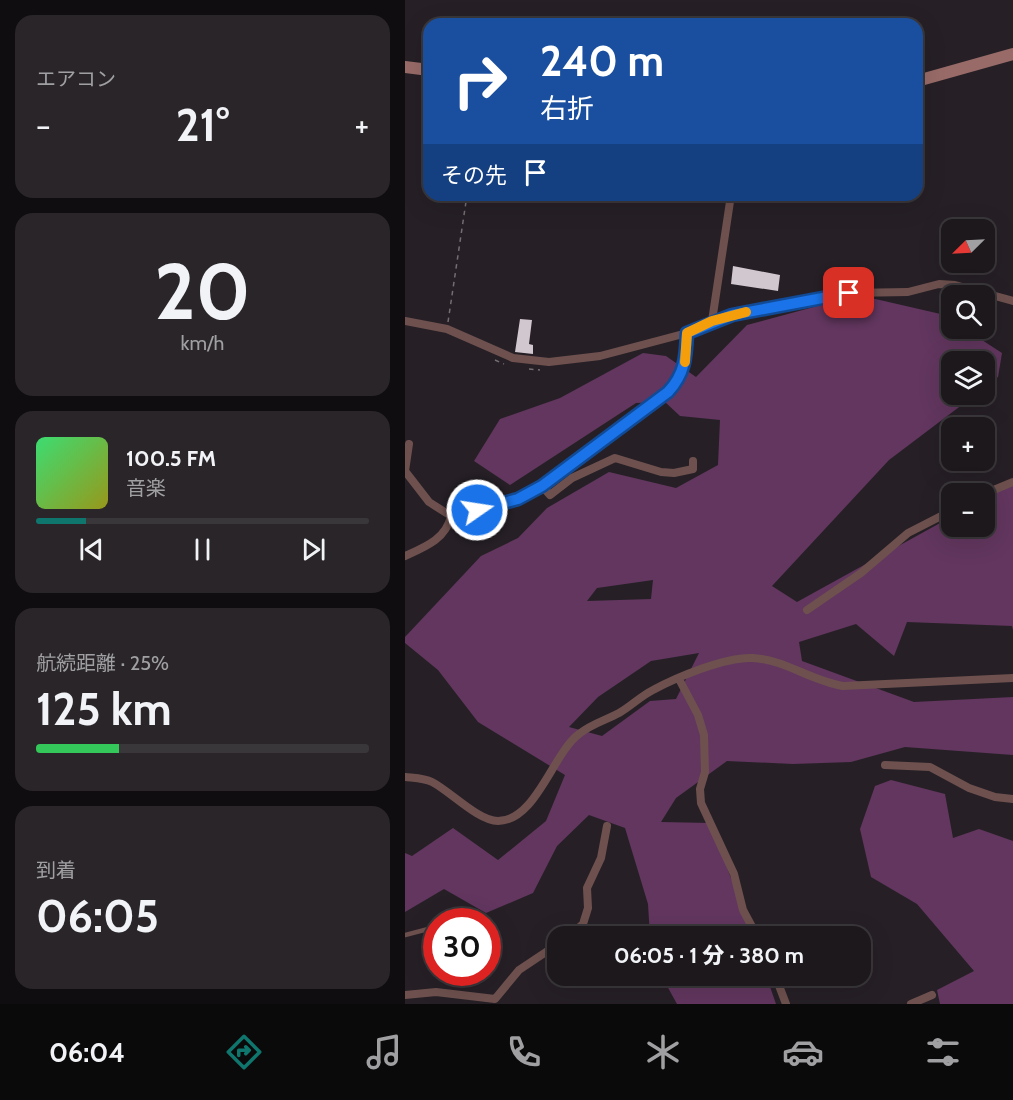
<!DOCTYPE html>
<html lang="ja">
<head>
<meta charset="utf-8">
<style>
	:root { --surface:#1c181c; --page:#292529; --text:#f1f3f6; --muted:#a0a0a3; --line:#3a373b; --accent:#0f766e }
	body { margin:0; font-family:Cabin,"Noto Sans JP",sans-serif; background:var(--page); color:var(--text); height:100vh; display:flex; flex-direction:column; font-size:22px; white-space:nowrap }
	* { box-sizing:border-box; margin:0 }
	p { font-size:20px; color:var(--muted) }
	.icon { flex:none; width:33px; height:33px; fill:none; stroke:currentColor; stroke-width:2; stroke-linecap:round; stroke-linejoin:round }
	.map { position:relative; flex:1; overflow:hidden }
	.side { display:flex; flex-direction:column; gap:15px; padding:15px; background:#0f0d0f; width:405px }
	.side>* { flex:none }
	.banner { position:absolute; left:18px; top:18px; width:500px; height:183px; border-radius:18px; box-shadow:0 6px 24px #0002,0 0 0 2px var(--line); background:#1a4fa0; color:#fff; overflow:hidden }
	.needle { width:39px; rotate:246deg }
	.controls { position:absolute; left:536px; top:219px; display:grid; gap:12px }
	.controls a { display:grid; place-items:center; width:54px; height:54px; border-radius:12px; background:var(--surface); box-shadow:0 6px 24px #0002,0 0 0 2px var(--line); font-size:30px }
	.speed { position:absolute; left:18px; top:908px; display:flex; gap:12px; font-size:30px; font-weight:700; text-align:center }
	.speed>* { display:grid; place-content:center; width:78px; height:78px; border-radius:50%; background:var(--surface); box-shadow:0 6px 24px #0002,0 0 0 2px var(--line); line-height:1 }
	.speed .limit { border:9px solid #d22; background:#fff; color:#111 }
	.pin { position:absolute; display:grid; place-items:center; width:51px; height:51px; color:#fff; margin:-26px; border-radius:12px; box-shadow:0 3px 9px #0006 }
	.me { position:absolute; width:66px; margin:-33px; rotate:77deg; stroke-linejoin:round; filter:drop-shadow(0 0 4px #0008) }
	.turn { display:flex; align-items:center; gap:21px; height:126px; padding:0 18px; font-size:27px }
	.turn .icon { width:78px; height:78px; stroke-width:2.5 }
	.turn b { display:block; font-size:42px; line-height:51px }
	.then { display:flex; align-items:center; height:57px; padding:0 18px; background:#0003; gap:12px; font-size:22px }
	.big { font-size:45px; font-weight:800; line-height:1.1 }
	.side .tile { flex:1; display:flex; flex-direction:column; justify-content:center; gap:9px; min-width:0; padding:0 21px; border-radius:18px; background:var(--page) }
	.side .dial { align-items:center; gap:0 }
	.dial b { font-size:78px; line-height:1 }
	.song { display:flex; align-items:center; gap:18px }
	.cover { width:72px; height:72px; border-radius:9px; background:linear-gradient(135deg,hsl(140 70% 55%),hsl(60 70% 35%)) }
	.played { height:6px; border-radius:3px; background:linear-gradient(90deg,var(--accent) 15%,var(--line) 15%) }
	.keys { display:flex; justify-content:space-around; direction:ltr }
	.heat { display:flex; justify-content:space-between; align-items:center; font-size:33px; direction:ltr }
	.charge { height:9px; border-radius:4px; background:linear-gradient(90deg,#34c759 25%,var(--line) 0) }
	.trip { position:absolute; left:142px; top:926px; width:324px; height:60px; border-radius:18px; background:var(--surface); box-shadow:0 6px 24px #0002,0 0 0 2px var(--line); font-weight:800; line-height:60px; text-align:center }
	.dock { display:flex; height:96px; justify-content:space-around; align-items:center; background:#0b0a0b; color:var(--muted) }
	.dock .icon { width:42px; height:42px }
	.dock .active { color:var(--accent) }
	.dock b { font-size:27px; color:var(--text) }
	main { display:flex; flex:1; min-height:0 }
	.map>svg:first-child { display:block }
	.forest { fill:#62365f; fill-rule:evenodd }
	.building { fill:#d1c7ce }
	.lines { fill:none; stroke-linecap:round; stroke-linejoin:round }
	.path { stroke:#746e73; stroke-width:1.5; stroke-dasharray:4.5 4.5; stroke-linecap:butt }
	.lane { stroke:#6e514f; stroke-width:4.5 }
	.street { stroke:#6e514f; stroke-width:8 }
	.secondary { stroke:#986b68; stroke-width:12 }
	.route-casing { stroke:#114b97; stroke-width:15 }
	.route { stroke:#1a73e8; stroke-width:10 }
	.slow { stroke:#f59e0b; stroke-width:10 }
</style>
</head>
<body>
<main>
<section class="side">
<div class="tile"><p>エアコン</p>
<div class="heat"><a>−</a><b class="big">21°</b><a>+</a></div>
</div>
<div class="tile dial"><b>20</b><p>km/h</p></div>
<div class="tile">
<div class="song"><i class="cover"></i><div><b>100.5 FM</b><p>音楽</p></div></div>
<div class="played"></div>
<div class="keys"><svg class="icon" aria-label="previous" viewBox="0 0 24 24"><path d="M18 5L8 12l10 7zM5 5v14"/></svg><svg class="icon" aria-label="pause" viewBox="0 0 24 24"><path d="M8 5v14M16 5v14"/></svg><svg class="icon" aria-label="next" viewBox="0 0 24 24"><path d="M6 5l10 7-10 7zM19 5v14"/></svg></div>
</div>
<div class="tile"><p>航続距離 · 25%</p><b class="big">125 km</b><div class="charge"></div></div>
<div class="tile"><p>到着</p><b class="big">06:05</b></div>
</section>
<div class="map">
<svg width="608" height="1004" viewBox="0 0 608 1004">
	<rect width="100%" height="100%" fill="#262026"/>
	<path class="forest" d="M453 295 540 315 546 319V328L560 329 597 353 593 377 579 387V362H546V394L570 395 484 460 367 586 392 602 546 517V526H579V497L608 485V630L607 626 502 622 489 656 451 624 394 642 397 661 509 702 608 697V755L500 747 446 762 388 764 322 761 271 798 256 822 305 823 348 936H245L243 904 220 828 184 815 152 846 128 893 81 913 39 889 0 912V853L7 856 48 828 93 860 141 821 160 775 73 722 33 670 0 643V637L76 556 113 538 142 508 204 472 271 488 313 465 315 420 275 416 260 402 231 403 105 485 69 461 95 419 155 398 238 353 261 356 291 377 342 325ZM248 580 246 599 182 601 192 588ZM294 653 271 699 245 701 197 736 164 727 193 697 246 661Z
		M486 780 540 794 548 838 574 829 608 841V1004H535L532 990 569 971 512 904 466 877 455 829 470 786Z
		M256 975H361L371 1004H272Z"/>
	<path class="building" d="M328 266 375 275 373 291 326 284Z
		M115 319 127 320 124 344 128 345V354L110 352Z"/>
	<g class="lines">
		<path class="path" d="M43 322 62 195
			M90 360 99 364
			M124 369 135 370"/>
		<path class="lane" d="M0 935 27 928"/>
		<path class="street" d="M0 321 42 329 108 358 144 362 195 356 282 333 327 315 444 293 503 292 534 284 550 285 608 301
			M307 321 326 195
			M4 444 0 471 24 502 46 516
			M137 486 145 495 167 478 210 458 256 472 269 473 288 469V461
			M579 494 608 482
			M0 556C20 547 41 539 46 516L100 503 128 492 263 392C280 374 281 357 282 333
			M402 610 456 573 503 533 546 511
			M274 679 293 715 299 735 300 772 295 789 296 803 329 874 338 910 352 936
			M480 765 525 767 564 788 590 797 608 799
			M0 777C8 778 19 778 27 782 45 791 73 821 93 821 131 821 148 753 174 734 186 724 201 720 214 713 226 706 236 696 248 690 272 677 320 657 347 658 379 659 406 681 438 686L608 678
			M164 936 178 924 183 908 182 888 196 858 202 826
			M370 975 381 1004
			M0 995 31 992 90 999 114 970 153 944
			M506 1004 527 995"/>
		<path class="secondary" d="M0 67 24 70
			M512 81 608 54"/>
	</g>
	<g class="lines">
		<g class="route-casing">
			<path id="route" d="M72 510 113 499 137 486 263 392C280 374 281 357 282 333L327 315 444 293"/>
		</g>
		<use href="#route" class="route"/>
		<path class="slow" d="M280 362 282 333 307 321 341 312"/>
	</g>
</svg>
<div class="controls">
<a><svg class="needle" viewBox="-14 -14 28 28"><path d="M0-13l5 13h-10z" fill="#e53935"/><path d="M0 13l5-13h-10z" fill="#a0a0a3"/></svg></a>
<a><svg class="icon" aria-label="search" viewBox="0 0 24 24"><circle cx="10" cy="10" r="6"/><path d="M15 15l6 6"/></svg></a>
<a><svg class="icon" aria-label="layers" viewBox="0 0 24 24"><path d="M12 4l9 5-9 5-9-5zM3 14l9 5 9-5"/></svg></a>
<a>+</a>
<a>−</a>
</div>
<div class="speed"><div class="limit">30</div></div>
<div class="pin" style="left:444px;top:293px;background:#d93025"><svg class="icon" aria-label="arrive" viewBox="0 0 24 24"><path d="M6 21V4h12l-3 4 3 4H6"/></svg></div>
<svg class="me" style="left:72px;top:510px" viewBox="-20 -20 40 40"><circle r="17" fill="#1a73e8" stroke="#fff" stroke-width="3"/><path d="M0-11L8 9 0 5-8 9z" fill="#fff"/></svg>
<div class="trip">06:05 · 1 分 · 380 m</div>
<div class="banner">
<div class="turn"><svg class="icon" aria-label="right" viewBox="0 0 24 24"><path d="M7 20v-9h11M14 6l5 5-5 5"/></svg><div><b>240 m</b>右折</div></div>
<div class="then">その先<svg class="icon" aria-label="arrive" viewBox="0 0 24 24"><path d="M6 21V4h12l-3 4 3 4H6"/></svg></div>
</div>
</div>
</main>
<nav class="dock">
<b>06:04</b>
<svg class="icon active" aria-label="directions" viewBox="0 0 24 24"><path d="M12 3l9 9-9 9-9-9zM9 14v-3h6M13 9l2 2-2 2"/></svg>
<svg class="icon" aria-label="music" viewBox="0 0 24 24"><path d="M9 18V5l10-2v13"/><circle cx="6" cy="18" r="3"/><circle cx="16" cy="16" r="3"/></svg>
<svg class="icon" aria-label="phone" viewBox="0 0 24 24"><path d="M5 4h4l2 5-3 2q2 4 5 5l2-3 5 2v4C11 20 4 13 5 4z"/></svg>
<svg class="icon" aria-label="climate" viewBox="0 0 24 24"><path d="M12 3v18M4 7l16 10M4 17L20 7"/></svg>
<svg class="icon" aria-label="car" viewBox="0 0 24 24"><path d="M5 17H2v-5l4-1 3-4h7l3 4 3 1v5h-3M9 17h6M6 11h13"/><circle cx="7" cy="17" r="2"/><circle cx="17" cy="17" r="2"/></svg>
<svg class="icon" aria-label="filters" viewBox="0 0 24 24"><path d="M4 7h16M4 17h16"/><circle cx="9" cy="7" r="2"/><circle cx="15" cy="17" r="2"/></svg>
</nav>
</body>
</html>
